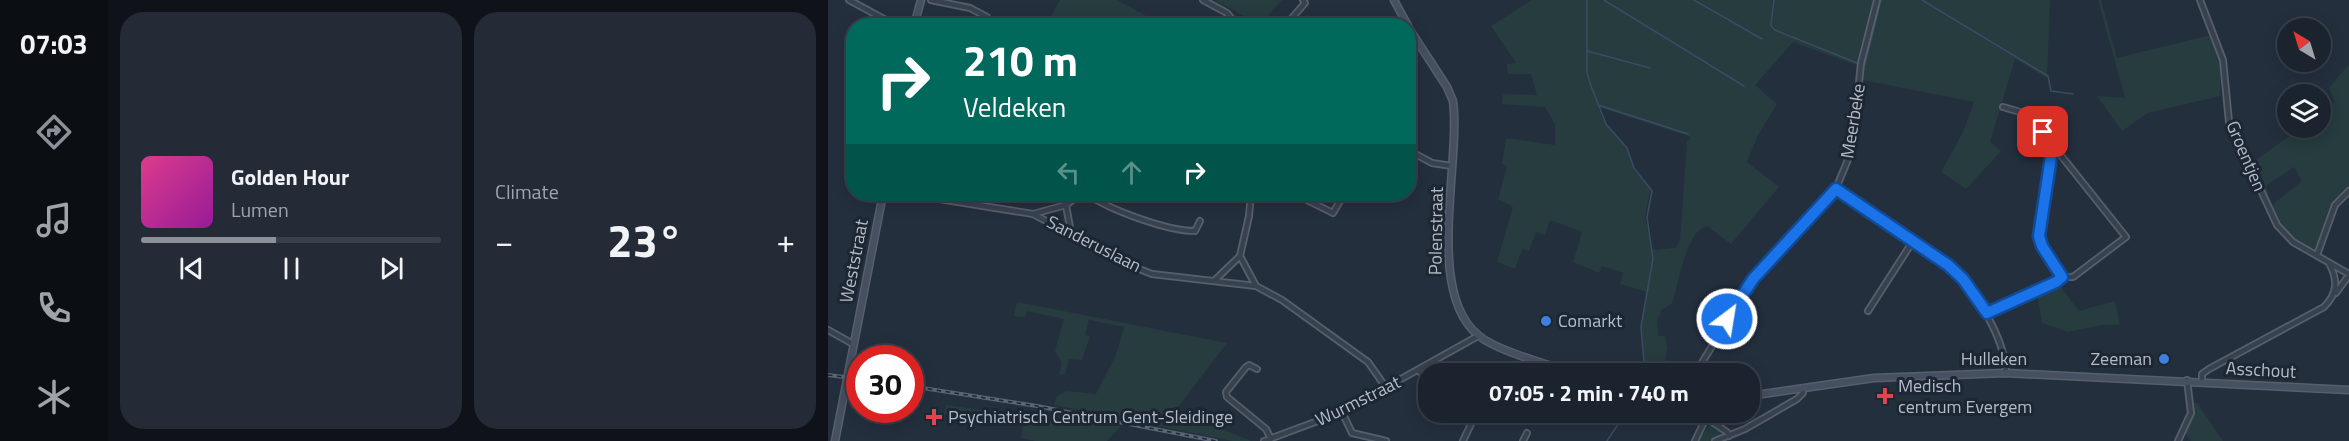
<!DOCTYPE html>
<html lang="en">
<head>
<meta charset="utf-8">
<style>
	:root { --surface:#1b232e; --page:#242b36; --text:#f1f3f6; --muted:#a0a4aa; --line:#39404a; --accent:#8c9099 }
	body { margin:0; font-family:"Titillium Web",sans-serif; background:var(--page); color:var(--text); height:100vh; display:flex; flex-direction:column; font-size:22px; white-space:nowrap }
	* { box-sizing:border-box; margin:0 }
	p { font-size:20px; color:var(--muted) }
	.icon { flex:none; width:33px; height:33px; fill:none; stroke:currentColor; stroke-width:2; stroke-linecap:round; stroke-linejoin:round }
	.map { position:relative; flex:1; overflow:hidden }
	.sheet { display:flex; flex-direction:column; gap:12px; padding:12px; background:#0f1319; width:720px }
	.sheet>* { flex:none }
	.banner { position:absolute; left:18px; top:18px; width:570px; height:183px; border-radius:24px; box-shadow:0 3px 15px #0003,0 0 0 2px var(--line); background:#00695c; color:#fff; overflow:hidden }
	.needle { width:39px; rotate:322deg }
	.buttons { position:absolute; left:1449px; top:18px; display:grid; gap:12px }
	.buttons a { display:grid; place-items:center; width:54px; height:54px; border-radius:50%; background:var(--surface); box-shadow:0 3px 15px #0003,0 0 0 2px var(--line); font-size:30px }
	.speed { position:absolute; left:18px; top:345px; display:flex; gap:12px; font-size:30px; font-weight:700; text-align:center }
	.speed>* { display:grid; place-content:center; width:78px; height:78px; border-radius:50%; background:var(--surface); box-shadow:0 3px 15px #0003,0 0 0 2px var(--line); line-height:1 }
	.speed .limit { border:9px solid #d22; background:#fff; color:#111 }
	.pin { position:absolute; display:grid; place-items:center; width:51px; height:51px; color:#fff; margin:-26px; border-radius:12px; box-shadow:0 3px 9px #0006 }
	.me { position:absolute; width:66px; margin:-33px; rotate:31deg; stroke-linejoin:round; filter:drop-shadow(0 0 4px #0008) }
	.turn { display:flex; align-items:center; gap:21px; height:126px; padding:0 18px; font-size:27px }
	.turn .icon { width:78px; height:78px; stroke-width:2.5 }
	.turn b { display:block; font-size:42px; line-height:51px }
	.lanes { display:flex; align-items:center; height:57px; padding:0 18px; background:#0003; justify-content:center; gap:30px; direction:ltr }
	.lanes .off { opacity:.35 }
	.big { font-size:45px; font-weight:700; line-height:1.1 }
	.sheet .widget { flex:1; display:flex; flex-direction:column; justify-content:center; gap:9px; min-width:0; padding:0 21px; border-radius:24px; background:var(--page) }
	.song { display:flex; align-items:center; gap:18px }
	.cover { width:72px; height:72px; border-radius:9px; background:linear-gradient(135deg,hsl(330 70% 55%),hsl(300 70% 35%)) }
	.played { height:6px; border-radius:3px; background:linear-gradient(90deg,var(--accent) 45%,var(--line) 45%) }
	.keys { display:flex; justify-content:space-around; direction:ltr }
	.heat { display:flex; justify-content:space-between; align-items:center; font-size:33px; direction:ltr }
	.sheet .tiles { flex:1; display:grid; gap:12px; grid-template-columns:repeat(2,1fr) }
	.trip { position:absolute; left:590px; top:363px; width:342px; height:60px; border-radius:24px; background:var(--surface); box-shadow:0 3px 15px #0003,0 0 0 2px var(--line); font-weight:700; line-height:60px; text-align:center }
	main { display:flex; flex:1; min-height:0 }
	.dock { display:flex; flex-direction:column; width:108px; justify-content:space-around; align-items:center; background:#0b0e12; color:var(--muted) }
	.dock .icon { width:42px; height:42px }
	.dock .current { color:var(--accent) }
	.dock b { font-size:27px; color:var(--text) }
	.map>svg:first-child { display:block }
	.green { fill:#263c3f; fill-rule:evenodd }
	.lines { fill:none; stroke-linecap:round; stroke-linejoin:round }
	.stream { stroke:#394c67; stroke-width:1.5 }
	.street-casing { stroke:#565f6c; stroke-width:8 }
	.secondary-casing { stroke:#565f6c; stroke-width:9 }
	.street { stroke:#38414e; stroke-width:4.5 }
	.secondary { stroke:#465061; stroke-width:6 }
	.rail-casing { stroke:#5a6575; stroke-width:4 }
	.rail { stroke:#1d2633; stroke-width:1.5; stroke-dasharray:4.5; stroke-linecap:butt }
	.route-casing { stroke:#114b97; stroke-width:15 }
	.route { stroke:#1a73e8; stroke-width:10 }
	.shop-dot { fill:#3f7fe0; stroke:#1d2633; stroke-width:2 }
	.health-dot { fill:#e0444e; stroke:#1d2633; stroke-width:2 }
	.labels { text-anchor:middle; stroke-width:6; stroke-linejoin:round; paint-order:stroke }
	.street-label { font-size:18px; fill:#b4bcc9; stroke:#1d2633 }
	.poi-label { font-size:18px; fill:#b4bcc9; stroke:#1d2633; text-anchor:start }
</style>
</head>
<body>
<main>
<nav class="dock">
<b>07:03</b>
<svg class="icon current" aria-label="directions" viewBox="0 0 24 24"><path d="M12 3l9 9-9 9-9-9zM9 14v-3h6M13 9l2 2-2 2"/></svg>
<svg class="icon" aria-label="music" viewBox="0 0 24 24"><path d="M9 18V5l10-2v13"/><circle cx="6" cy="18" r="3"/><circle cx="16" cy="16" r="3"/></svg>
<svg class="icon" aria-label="phone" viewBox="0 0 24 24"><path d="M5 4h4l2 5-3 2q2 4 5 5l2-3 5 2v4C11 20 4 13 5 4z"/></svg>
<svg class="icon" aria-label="climate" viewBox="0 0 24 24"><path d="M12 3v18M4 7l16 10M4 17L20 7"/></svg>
</nav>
<section class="sheet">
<div class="tiles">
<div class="widget">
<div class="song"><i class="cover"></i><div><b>Golden Hour</b><p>Lumen</p></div></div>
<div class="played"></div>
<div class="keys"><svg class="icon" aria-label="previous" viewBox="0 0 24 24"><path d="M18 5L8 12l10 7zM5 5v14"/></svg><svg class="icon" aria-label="pause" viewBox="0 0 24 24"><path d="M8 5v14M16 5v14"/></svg><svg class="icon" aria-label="next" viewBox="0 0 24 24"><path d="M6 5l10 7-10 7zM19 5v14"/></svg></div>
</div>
<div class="widget"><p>Climate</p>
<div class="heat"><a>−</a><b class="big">23°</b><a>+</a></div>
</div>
</div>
</section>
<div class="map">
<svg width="1521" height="441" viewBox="0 0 1521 441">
	<rect width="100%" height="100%" fill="#242f3e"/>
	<path class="green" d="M232 0H289L326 20 323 25H224L219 23Z
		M386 0H454L432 25Z
		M704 0H1045L1028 65 965 42 927 85 949 104 930 135 919 162 951 187 903 244 879 226C857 232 851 284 844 303L832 311 833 314 829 318 830 336H837L839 347 837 364 816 362 813 327 819 292 792 284 795 273 774 266 771 273 745 262 754 232 722 220 717 235 708 232 701 251 694 249 687 269 669 262 685 207 670 199 679 166 674 164 678 138 727 145V124L717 107 674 104 675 94 709 95 703 74H680L679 64 688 63 663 26ZM770 107 863 137 859 142 852 240 848 248 825 250 817 218 822 189 806 170 800 150 775 120Z
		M1054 0H1222L1219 78 1187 59 1162 142 1173 151 1138 189 1113 172 1135 132 1146 102 1035 80 1037 57Z
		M1270 0H1273L1289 58 1382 35 1393 65 1392 96 1320 113 1294 131 1269 96 1297 98Z
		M1521 64V187L1503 208 1488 249C1449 241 1437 196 1422 164L1473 128H1492L1493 113 1507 102 1501 88ZM1466 167 1474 181 1444 205 1438 186Z
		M1232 286 1251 311 1287 301 1292 325H1274L1240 332 1214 323 1209 293Z
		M189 302 399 343 343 416 390 427 423 441H404L226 405 229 396 239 391 268 394 288 355 296 327 261 320 257 335 262 336 254 360 241 359 237 374H231L234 363 227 351 236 319 199 311 197 317 186 316Z
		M1366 403H1369L1395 441H1363L1358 434Z
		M118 405 256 425 259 419 293 426 279 441H207L193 438 195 424 116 414Z
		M881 425 892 429 893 436 881 441H870Z"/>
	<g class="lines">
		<path class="stream" d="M759 0V73L763 86 778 124 799 148 806 168 824 191 819 217 825 259 813 327 817 374
			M776 0 916 86
			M866 0 934 39
			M946 0 943 26 947 30 1029 63
			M1094 0 1220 76 1223 91 1245 94
			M759 51 822 68
			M1037 64 1053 0
			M770 105 860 134
			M779 441 798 412"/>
		<g class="street-casing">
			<path id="street" d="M21 0 69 26
				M103 0 142 8 159 17 161 26
				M375 0 399 13 410 26
				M1372 0 1395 60 1401 122 1449 225 1465 242 1521 274
				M457 26 477 3 475 0
				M1201 121 1199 126 1200 135 1208 140 1214 139
				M580 150 604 163 624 166
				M1225 150 1211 236 1214 246 1234 277
				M1007 189 1120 265C1146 289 1177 337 1178 373
				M80 194 205 214 301 265 324 274 428 286 454 300 540 362 559 389
				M259 194C282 210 339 231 367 231L372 221
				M423 194 421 216 412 256 428 286
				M467 194 505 213 516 194
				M238 205 243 233
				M205 214 238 205 253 194
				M1489 255 1507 205 1521 191
				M387 280 412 256
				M1508 293 1521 275
				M1040 311 1085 241
				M1159 313 1234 277H1245L1298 237 1231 153 1214 139 1212 121H1201L1192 112 1175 107
				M0 330 25 344
				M429 369 421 365 418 367 398 392 399 397 438 429 443 439
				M591 370 600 383
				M867 374 925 279 1009 186 1024 150 1033 63 1049 0
				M1374 381V374L1381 369 1496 307C1510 293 1510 280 1501 263
				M514 412 524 433 558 441
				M635 412 636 419 643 422 649 419 651 412
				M877 417 899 432 901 436
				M436 441 514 412 650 336
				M635 441 644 422
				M695 441 699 433
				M867 441 877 420 873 412
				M887 441 917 429 969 399 975 393 974 388
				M1350 441 1363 413 1359 380"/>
		</g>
		<g class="secondary-casing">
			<path id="secondary" d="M566 0 580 26
				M86 26 93 0
				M580 27 619 87 625 101C633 164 597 291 650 335 668 351 723 365 748 374
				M921 396 1046 378 1178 373 1521 390
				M7 441 55 194"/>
		</g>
		<use href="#street" class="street"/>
		<use href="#secondary" class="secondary"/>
		<g class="rail-casing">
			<path id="rail" d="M0 375 32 379
				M82 386 209 406 388 441"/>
		</g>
		<use href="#rail" class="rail"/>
	</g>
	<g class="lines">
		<g class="route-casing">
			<path id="route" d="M899 319 925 279 1008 189 1120 265 1135 279 1159 313 1228 282 1234 277 1214 246 1211 236 1224 150 1214 139 1215 132"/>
		</g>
		<use href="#route" class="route"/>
	</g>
	<g class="shop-dot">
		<circle cx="718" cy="321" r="6"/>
		<circle cx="1336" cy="359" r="6"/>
	</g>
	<g class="health-dot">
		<path d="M1054 387h6v6h6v6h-6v6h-6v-6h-6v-6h6z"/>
		<path d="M103 408h6v6h6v6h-6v6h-6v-6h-6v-6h6z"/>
	</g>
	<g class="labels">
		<g class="street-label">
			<text transform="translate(1025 121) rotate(-81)" y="6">Meerbeke</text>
			<text transform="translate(1418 156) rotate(67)" y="6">Groentjen</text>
			<text transform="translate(608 231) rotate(-89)" y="6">Polenstraat</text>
			<text transform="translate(266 244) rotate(27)" y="6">Sanderuslaan</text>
			<text transform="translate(26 261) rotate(-79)" y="6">Weststraat</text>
			<text x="1166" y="365">Hulleken</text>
			<text transform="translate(1433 370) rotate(3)" y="6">Asschout</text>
			<text transform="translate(530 401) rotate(-26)" y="6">Wurmstraat</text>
		</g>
		<g class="poi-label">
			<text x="730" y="327">Comarkt</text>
			<text x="1324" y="365" text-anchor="end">Zeeman</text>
			<text x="1070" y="392">Medisch<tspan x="1070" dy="21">centrum Evergem</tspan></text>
			<text x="120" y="423">Psychiatrisch Centrum Gent-Sleidinge</text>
		</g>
	</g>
</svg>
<div class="buttons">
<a><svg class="needle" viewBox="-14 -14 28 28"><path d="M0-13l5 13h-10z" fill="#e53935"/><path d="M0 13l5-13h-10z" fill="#a0a4aa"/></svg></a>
<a><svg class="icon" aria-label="layers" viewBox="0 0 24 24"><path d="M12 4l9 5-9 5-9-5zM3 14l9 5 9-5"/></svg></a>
</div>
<div class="speed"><div class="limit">30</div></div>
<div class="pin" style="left:1215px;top:132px;background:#d93025"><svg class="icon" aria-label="arrive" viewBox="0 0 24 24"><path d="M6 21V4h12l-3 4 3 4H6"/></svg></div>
<svg class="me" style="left:899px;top:319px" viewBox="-20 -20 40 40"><circle r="17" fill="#1a73e8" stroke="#fff" stroke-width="3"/><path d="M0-11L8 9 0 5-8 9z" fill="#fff"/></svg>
<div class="trip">07:05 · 2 min · 740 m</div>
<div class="banner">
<div class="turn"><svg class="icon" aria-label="right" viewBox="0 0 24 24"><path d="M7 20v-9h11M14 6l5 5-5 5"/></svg><div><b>210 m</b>Veldeken</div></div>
<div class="lanes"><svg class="icon off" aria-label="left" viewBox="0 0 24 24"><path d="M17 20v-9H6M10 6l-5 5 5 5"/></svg><svg class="icon off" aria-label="ahead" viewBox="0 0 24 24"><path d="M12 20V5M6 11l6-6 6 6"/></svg><svg class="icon" aria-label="right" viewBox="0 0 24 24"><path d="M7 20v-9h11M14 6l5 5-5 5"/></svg></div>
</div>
</div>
</main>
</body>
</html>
